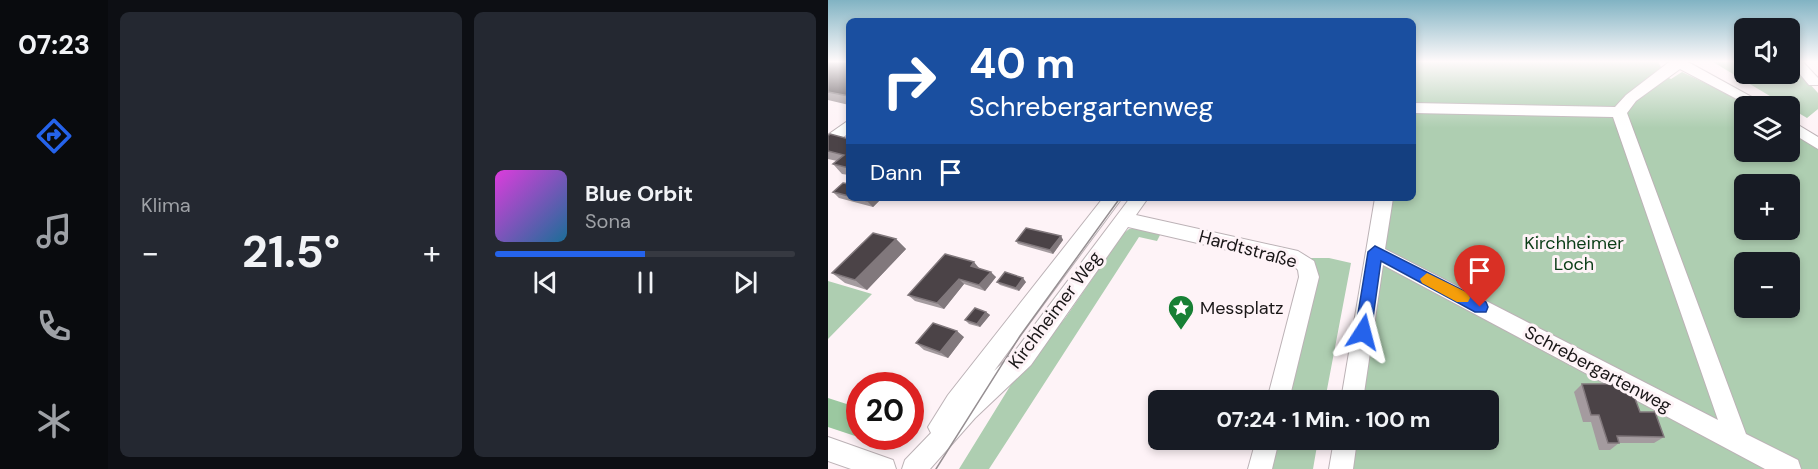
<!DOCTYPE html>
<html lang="de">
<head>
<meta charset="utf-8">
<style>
	:root { --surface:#171b24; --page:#242831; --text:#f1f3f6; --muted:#9ea1a6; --line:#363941; --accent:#2563eb }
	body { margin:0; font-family:"DM Sans",sans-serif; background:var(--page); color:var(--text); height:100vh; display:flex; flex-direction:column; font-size:22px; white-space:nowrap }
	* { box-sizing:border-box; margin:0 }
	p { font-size:20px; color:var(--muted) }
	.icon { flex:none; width:33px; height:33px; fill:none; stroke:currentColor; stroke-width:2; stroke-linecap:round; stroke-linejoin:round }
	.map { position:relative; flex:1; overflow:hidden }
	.side { display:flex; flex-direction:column; gap:12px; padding:12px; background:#0d0f14; width:720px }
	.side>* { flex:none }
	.hud { position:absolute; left:18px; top:18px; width:570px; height:183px; border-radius:9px; box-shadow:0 3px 9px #0003; background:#1a4fa0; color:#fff; overflow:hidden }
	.controls { position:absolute; left:906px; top:18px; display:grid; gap:12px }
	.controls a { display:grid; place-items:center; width:66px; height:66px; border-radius:9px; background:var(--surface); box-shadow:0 3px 9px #0003; font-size:30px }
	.speed { position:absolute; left:18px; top:372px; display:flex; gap:12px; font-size:30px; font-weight:700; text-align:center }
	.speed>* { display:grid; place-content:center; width:78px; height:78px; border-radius:50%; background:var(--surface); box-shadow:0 3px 9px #0003; line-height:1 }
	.speed .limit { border:9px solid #d22; background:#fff; color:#111 }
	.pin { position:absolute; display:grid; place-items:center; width:51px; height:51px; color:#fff; margin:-62px -26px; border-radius:50% 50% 50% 0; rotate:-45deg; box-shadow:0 0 6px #0007 }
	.pin .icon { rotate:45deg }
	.me { position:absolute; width:66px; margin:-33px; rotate:9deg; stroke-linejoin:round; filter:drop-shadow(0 0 4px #0008) }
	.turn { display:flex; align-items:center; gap:21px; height:126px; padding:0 24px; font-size:27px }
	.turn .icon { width:78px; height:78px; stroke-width:2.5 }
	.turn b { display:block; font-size:42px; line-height:51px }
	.then { display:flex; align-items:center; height:57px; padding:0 24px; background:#0003; gap:12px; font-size:22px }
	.big { font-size:45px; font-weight:700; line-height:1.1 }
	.side .card { flex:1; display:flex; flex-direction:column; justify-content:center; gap:9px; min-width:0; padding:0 21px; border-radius:9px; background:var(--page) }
	.song { display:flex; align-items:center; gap:18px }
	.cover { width:72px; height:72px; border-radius:9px; background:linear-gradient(135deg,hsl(300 70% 55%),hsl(200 70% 35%)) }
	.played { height:6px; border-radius:3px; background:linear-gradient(90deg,var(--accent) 50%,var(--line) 50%) }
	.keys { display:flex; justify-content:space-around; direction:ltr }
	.heat { display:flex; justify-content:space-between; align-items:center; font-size:33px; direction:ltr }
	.side .tiles { flex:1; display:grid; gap:12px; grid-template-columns:repeat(2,1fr) }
	.trip { position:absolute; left:320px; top:390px; width:351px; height:60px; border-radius:9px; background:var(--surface); box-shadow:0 3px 9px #0003; font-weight:700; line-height:60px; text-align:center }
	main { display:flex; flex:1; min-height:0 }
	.tabs { display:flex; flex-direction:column; width:108px; justify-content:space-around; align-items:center; background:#090b0e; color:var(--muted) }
	.tabs .icon { width:42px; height:42px }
	.tabs .current { color:var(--accent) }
	.tabs b { font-size:27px; color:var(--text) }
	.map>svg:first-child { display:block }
	.green { fill:#aeceb1; fill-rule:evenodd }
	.forest { fill:#9bc8a0 }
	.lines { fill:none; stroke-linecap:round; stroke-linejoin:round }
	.minor-casing { stroke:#bcb2b6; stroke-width:2 }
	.minor { fill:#fff; fill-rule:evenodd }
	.tram { stroke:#968f92; stroke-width:1.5 }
	.wall { fill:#a49b9f }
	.shaded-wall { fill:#81787c }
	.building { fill:#4b4347; stroke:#81787c; stroke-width:1.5 }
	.route { fill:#2563eb; stroke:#184099; stroke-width:1.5 }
	.slow { fill:#f59e0b }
	.labels { text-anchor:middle; stroke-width:6; stroke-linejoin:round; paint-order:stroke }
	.park-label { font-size:18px; fill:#0b3d17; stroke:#fef3f7 }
	.street-label { font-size:18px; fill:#1a1718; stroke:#fef3f7 }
	.poi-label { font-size:18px; fill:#1a1718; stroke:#fef3f7; text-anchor:start }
</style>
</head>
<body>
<main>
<nav class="tabs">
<b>07:23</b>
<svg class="icon current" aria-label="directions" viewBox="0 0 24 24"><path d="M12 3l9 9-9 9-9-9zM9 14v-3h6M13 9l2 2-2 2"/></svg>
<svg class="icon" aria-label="music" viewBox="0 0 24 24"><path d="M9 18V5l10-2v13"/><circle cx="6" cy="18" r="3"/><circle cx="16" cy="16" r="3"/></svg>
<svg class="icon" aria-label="phone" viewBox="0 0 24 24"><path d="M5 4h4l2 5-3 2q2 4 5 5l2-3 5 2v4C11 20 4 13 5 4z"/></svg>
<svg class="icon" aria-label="climate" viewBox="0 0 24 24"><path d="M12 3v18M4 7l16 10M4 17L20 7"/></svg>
</nav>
<section class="side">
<div class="tiles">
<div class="card"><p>Klima</p>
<div class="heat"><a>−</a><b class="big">21.5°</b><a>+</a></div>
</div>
<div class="card">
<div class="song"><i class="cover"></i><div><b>Blue Orbit</b><p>Sona</p></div></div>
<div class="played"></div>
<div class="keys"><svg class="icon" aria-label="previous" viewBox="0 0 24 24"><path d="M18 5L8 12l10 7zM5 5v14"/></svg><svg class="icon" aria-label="pause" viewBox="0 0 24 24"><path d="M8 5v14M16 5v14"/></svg><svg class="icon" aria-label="next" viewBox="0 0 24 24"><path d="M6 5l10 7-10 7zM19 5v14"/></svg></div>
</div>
</div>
</section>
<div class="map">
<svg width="990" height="469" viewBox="0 0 990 469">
	<rect width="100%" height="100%" fill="#fef3f7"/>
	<path class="green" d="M585 62H830L833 67 829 72 843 79 854 72 926 106H916V152H962V128L990 147V469H525L529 440H660V400H534L562 198H585ZM916 184H962V230H916ZM916 262H962V308H916Z
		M885 62H916V74H962V62L990 93V109L979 118Z
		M310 228 333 233 329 241 311 237 161 469H131L184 383 238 317 295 234 301 229Z
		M481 258H501L523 263 497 400H458L487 280Z
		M0 281 44 294 0 339Z
		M449 440H490L485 469H442Z"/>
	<path class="forest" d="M0 398 31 408 32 436 74 437 66 449 0 427Z"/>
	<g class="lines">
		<g class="minor-casing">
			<path id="minor" d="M841 62H860L940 106H922L852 69 808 101 799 113 918 434 970 460 973 469H937L555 265 535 400H513L547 198H565L557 249 890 420 785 117 585 113V103L787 107 798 95Z
				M962 62H975L990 78V85H981Z
				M21 120V133L14 138H4L1 134Z
				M962 120 990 137V149L962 132Z
				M275 198H294L166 371 187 351 302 198H320L308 215 470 251 486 261 491 277 461 400H439L471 277 470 270 465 265 300 227 203 365 147 418 102 469H74L77 460 103 433 100 427 120 395Z
				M0 437 65 460 68 469H23L0 461Z
				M428 440H451L444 469H420Z
				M506 440H529L525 469H501Z"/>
		</g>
		<use href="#minor" class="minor"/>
		<path class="tram" d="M108 469 192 336 292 198"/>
	</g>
	<path class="wall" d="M0 62H21V105L0 100Z
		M0 136 21 139V175L14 174 5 164 9 161 0 159Z
		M21 184V198H54L45 207 11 198 5 192Z
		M233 236 235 240 225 254 190 244 188 241Z
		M68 239 78 249 39 290 17 283 4 273Z
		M151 268 168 277 157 291 136 284 116 309 87 301 80 295Z
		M169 282H198L191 291 172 285Z
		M158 312 162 315 152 327 141 324 137 320Z
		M136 337 120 358 96 350 88 343Z
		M754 384 812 412 836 437 826 443H791L782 450H771L763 422H755L746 392Z"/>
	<path class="shaded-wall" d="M42 198H54L45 207 39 201Z
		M233 236 235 240 225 254 222 250Z
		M68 239 78 249 39 290 27 280Z
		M146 262 151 268 148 272 143 266Z
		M163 272 168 277 157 291 151 285Z
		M195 278 198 282 191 291 188 288Z
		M131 279 136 284 116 309 109 303Z
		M158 312 162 315 152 327 149 324Z
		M129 331 136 337 120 358 112 352Z"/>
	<path class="building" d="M0 62H21V96L0 92Z
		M2 134 21 139V168L5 164 16 155 0 151V136Z
		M15 183 21 184V196L5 192Z
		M29 198H42L39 201Z
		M198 228 233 236 222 250 188 241Z
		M45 233 68 239 27 280 4 273Z
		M117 254 146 262 143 266 163 272 151 285 131 279 109 303 80 295Z
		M177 272 195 278 188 288 169 282Z
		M147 308 158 312 149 324 137 320Z
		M105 323 129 331 112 352 88 343Z
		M754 384H797L803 388 812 412H827L836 437 789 436 791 443H780L771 415H763Z"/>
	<linearGradient id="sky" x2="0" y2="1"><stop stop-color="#81b3c3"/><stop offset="0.48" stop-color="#fffafb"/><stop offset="1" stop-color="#fffafb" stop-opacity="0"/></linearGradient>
	<rect width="990" height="128" fill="url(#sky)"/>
	<path class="route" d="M547 246 658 302 660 307 658 312H647L553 261 543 332 541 337 535 339 530 337 527 332 540 252Z"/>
	<path class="slow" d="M599 273 640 293 642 298 640 302H629L594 283 592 279Z"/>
	<defs>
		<g id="sight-pin" transform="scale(1.35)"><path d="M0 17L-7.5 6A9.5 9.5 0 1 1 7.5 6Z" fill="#178035" stroke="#fef3f7"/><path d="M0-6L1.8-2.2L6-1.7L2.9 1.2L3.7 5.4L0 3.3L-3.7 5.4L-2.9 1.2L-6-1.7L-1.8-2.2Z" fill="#fff"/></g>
	</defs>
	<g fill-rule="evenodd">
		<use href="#sight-pin" x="353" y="308"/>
	</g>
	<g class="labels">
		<g class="park-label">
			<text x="746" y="249">Kirchheimer<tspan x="746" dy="21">Loch</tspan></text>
		</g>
		<g class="street-label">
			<text transform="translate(420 249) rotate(15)" y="6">Hardtstraße</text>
			<text transform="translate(227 310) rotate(-53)" y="6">Kirchheimer Weg</text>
			<text transform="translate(770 369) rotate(28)" y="6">Schrebergartenweg</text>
		</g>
		<g class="poi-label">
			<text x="372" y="314">Messplatz</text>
		</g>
	</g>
</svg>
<div class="controls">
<a><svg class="icon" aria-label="sound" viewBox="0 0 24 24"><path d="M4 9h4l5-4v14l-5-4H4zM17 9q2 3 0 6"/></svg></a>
<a><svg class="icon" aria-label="layers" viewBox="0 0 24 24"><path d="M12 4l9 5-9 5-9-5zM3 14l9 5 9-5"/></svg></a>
<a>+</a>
<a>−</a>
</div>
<div class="speed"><div class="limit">20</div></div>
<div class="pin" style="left:652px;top:307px;background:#d93025"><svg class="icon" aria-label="arrive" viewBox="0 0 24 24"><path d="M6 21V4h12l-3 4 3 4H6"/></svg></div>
<svg class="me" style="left:535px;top:332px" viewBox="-20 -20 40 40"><path d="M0-17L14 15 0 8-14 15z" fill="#2563eb" stroke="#fff" stroke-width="4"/></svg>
<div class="trip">07:24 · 1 Min. · 100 m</div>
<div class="hud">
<div class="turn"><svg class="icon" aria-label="right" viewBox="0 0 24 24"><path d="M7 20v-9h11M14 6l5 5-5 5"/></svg><div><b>40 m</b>Schrebergartenweg</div></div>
<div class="then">Dann<svg class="icon" aria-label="arrive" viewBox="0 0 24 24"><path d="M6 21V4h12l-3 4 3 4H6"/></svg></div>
</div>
</div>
</main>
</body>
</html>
